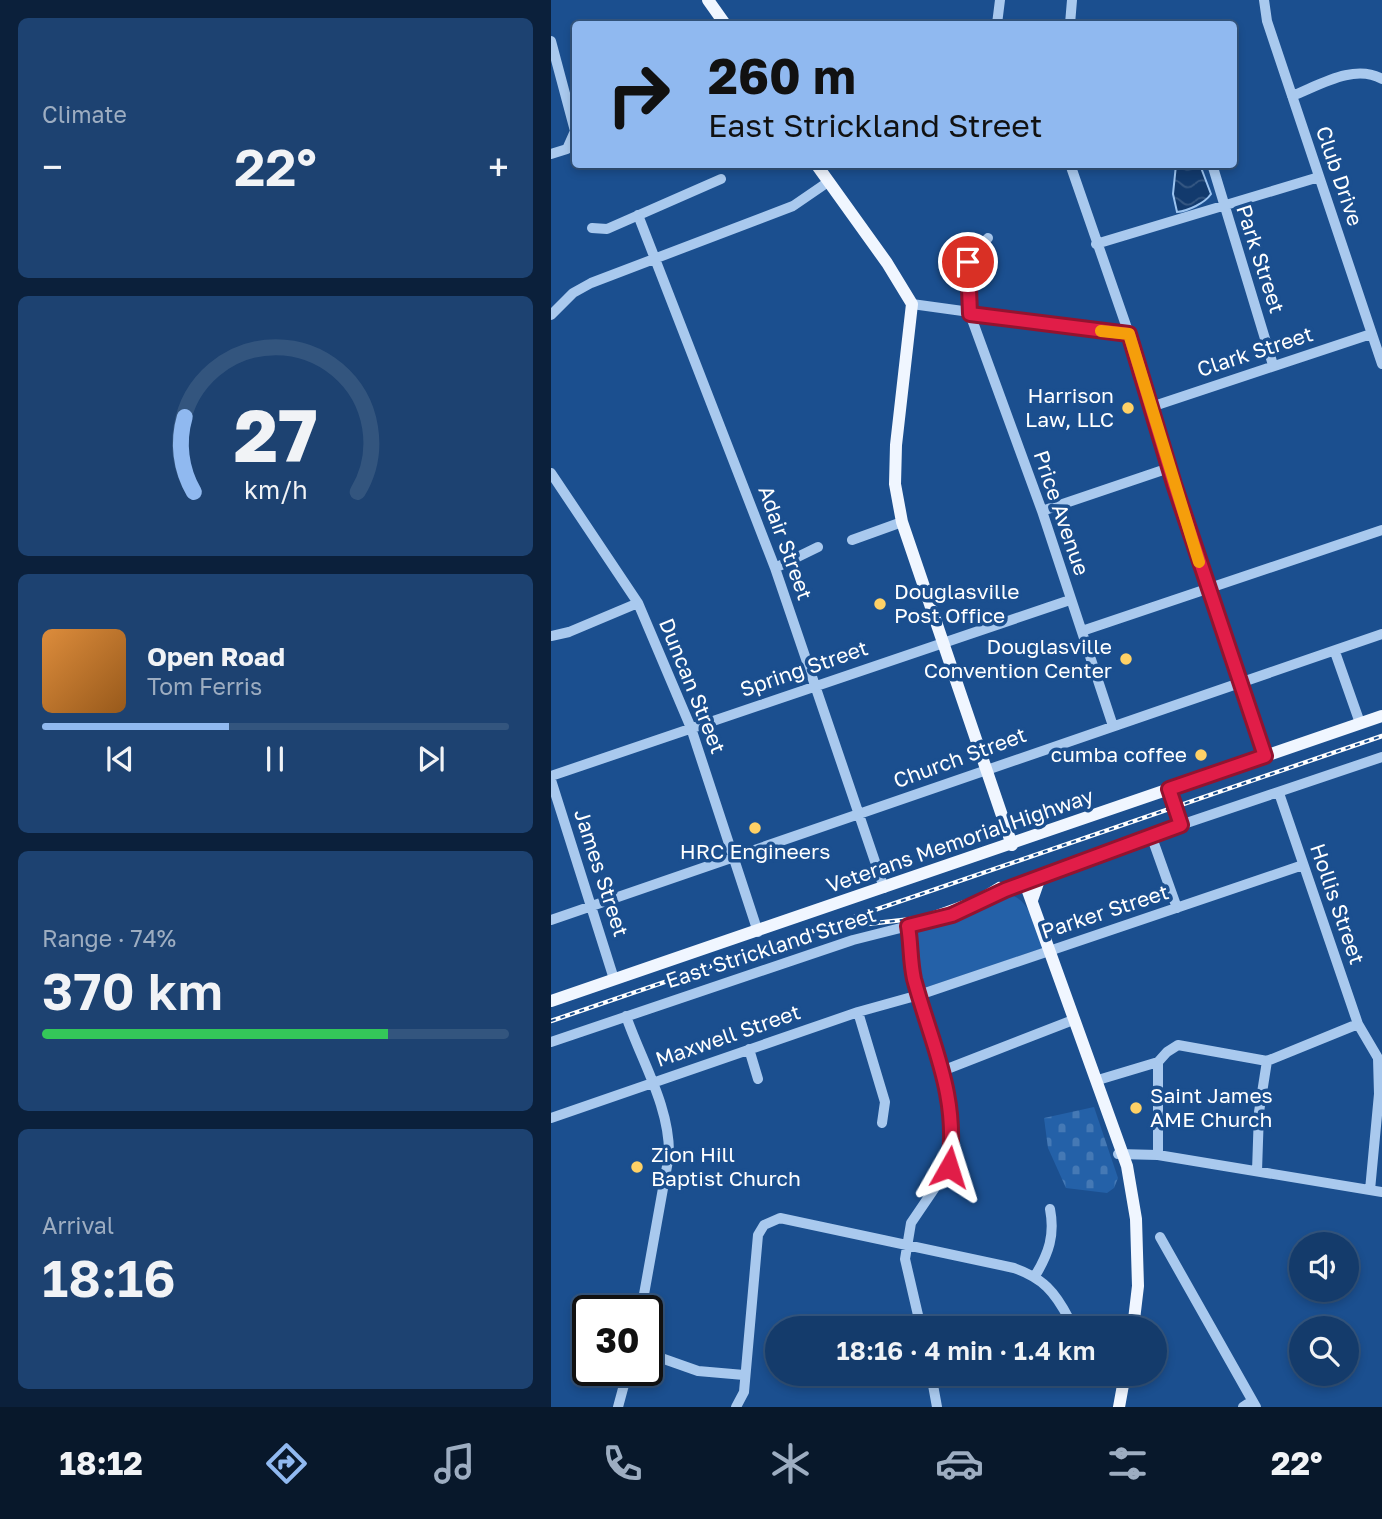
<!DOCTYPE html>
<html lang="en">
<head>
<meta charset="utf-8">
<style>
	:root { --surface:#143b6b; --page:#1d4271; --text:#f1f3f6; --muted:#9dadc1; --line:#33557e; --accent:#90b9f0 }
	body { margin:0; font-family:"Golos Text",sans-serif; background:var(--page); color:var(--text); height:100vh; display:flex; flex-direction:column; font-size:26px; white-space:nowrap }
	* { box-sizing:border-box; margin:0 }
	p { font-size:23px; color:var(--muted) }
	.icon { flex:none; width:38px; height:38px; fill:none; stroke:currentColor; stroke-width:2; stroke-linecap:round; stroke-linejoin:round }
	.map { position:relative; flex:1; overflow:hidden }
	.panel { display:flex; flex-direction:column; gap:18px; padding:18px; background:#0b203b; width:551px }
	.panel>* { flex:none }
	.top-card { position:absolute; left:21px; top:21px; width:665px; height:147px; border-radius:7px; box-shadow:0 4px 10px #0003,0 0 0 2px var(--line); background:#90b9f0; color:#111; overflow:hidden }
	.controls { position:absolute; left:738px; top:1232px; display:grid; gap:14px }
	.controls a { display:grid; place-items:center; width:70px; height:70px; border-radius:50%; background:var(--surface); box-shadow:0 4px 10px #0003,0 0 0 2px var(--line); font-size:35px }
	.speed { position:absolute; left:21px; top:1295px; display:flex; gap:14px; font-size:35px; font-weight:700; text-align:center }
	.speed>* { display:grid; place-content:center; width:91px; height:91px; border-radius:50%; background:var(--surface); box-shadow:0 4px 10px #0003,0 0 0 2px var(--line); line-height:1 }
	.speed .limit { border:4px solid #111; border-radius:10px; background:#fff; color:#111 }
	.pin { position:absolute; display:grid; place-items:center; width:60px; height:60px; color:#fff; margin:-30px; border:4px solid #fff; border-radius:50%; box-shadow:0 2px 7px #0007 }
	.me { position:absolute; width:77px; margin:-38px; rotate:6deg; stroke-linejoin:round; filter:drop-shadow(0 0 5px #0008) }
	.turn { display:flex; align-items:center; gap:24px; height:147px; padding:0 21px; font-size:32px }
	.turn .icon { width:91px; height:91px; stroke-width:2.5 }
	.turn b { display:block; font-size:49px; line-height:60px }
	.big { font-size:52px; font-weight:600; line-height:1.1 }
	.panel .tile { flex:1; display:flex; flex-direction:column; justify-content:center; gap:10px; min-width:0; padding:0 24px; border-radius:10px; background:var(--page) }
	.panel .dial { align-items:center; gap:0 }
	.dial svg { height:182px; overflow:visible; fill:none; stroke:var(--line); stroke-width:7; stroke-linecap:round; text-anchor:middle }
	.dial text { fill:var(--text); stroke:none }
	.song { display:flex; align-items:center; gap:21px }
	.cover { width:84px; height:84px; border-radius:10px; background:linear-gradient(135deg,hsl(30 70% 55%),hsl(30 70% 35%)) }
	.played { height:7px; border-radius:4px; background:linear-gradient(90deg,var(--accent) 40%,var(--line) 40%) }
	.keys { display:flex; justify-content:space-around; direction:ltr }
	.heat { display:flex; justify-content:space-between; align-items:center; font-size:38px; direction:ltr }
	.charge { height:10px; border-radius:5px; background:linear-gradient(90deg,#34c759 74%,var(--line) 0) }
	.trip { position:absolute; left:214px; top:1316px; width:402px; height:70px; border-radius:35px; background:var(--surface); box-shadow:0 4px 10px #0003,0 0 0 2px var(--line); font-weight:600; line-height:70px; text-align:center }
	.dock { display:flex; height:112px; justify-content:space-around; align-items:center; background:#08182b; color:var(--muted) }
	.dock .icon { width:49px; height:49px }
	.dock .selected { color:var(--accent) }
	.dock b { font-size:32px; color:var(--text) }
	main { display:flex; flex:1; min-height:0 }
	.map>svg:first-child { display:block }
	.cemetery { fill:url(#cemetery-stones) }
	.park { fill:#2461a8 }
	.water { fill:url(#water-waves); stroke:#9cc4f0; stroke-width:2 }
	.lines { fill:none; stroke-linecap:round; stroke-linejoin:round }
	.minor { stroke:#a9c9ee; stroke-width:10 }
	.major { stroke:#f0f6ff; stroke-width:12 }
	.rail-casing { stroke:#fff; stroke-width:4.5 }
	.rail { stroke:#1b4f8f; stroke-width:2; stroke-dasharray:5; stroke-linecap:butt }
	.route-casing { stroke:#92132f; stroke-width:18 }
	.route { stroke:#e11d48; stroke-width:12 }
	.slow { stroke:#f59e0b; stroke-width:12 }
	.poi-dot { fill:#ffd166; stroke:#1b4f8f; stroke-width:2.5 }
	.labels { text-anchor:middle; stroke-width:7; stroke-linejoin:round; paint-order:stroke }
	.street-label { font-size:21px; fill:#fff; stroke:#1b4f8f }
	.poi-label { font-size:21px; fill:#fff; stroke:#1b4f8f; text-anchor:end }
</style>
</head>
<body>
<main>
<section class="panel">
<div class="tile"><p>Climate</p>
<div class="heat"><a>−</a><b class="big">22°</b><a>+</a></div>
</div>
<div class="tile dial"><svg viewBox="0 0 100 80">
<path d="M14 69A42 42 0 1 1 86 69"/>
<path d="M14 69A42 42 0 0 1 10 36" stroke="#90b9f0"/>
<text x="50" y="56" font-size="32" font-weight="700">27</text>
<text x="50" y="72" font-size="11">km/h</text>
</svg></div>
<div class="tile">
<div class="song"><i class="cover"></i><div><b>Open Road</b><p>Tom Ferris</p></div></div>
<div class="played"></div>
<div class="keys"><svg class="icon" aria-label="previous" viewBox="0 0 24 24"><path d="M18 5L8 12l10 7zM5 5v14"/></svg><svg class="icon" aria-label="pause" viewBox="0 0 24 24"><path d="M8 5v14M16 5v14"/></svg><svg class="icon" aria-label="next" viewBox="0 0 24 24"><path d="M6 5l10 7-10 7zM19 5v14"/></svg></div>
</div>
<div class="tile"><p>Range · 74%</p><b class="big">370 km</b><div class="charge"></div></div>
<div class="tile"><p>Arrival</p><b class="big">18:16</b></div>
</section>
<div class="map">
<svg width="831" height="1407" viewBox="0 0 831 1407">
	<defs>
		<pattern id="cemetery-stones" width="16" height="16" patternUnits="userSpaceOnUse" patternTransform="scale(1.75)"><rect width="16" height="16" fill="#2461a8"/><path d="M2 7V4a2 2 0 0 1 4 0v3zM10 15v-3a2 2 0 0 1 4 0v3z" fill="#4579b5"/></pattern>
		<pattern id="water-waves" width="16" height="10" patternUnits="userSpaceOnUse" patternTransform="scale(1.75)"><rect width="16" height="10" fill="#123a6d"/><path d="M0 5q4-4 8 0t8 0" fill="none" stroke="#365883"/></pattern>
	</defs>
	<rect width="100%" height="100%" fill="#1b4f8f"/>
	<path class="cemetery" d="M543 1107 567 1178 563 1188 556 1193 515 1188 497 1148 493 1118Z"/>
	<path class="park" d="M457 894C480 899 484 928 492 948L370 989C366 971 356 944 368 928L404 919Z"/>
	<path class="water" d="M625 165H649L660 194C654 203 637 211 626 212L622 194Z"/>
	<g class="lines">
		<path class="minor" d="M713 0 716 21 831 364
			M446 24 449 0
			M519 24 521 0
			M0 41 24 131 16 149 0 154
			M741 96C767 86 803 63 831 79
			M519 164 578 334 623 484 714 756
			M661 164 722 365
			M87 215 224 568 333 888
			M41 228 56 229 170 179
			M437 238C410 264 413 279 419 314L491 511 562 726
			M545 244 768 177
			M361 304 578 334
			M0 315 22 293 40 283 242 206 277 182
			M600 407 820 334
			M0 473 87 603 140 728 207 932
			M491 511 618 468
			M301 540 351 522
			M224 568 267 547
			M531 631 831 530
			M0 636 18 632 87 603
			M784 652 809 723
			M0 776 519 600
			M0 780 63 979
			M618 789 630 825
			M728 793 807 1024 827 1058 828 1094 819 1190
			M600 835 626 908
			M0 920 831 634
			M357 926 360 968 401 1113 398 1167 360 1223 354 1259 370 1328
			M307 1012 334 1102 331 1123
			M75 1016C91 1062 119 1107 118 1155L90 1311
			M0 1042 302 940 401 915 454 890 600 835 831 757
			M198 1049 207 1079
			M391 1071 522 1020
			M547 1080 607 1062
			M0 1118 307 1012 368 995 752 865
			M567 1154 607 1155 831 1192
			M607 1155V1062L616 1052 627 1045 716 1061 807 1024
			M706 1171 708 1112 716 1061
			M609 1237 705 1407
			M484 1276C498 1253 504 1235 499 1209
			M96 1353 147 1371 193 1375
			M380 1374 386 1407
			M67 1407 77 1370
			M185 1407 193 1392 207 1235 213 1225 229 1218 463 1268C492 1278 504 1292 518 1319
			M692 1407 701 1401"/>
		<path class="major" d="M157 0 174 24
			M265 164 336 263 361 304 345 445 344 484 351 522 461 845
			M474 883 576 1166 585 1219 587 1286 582 1328
			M481 900 489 877
			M0 1001 831 716
			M568 1407 574 1374"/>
		<g class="rail-casing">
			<path id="rail" d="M299 926 369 918 427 897 448 884
				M0 1021 831 736"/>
		</g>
		<use href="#rail" class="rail"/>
	</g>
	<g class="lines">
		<g class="route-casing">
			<path id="route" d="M398 1167C408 1095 381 1046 363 979 359 961 360 943 357 926L401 915 454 890 630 825 618 789 714 756 623 484 578 334 419 314 417 262"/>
		</g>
		<use href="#route" class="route"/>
		<path class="slow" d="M550 331 578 334 648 562"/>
	</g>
	<g class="poi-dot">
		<circle cx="577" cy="408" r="7"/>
		<circle cx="329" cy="604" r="7"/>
		<circle cx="575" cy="659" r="7"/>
		<circle cx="650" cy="755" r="7"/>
		<circle cx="204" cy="828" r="7"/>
		<circle cx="585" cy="1108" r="7"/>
		<circle cx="86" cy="1167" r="7"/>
	</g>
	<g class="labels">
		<g class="street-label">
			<text transform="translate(788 176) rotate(71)" y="7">Club Drive</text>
			<text transform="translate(709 259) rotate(72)" y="7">Park Street</text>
			<text transform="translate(704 352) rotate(-18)" y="7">Clark Street</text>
			<text transform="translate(510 513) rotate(71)" y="7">Price Avenue</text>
			<text transform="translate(234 543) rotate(70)" y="7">Adair Street</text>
			<text transform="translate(253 669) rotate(-19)" y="7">Spring Street</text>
			<text transform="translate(141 686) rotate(68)" y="7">Duncan Street</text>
			<text transform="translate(409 758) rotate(-20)" y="7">Church Street</text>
			<text transform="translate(409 841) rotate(-19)" y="7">Veterans Memorial Highway</text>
			<text transform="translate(50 873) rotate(72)" y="7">James Street</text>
			<text transform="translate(786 904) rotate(71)" y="7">Hollis Street</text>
			<text transform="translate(554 912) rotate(-18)" y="7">Parker Street</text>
			<text transform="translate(220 948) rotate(-18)" y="7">East Strickland Street</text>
			<text transform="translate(177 1036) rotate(-19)" y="7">Maxwell Street</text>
		</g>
		<g class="poi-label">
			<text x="563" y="403">Harrison<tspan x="563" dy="24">Law, LLC</tspan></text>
			<text x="343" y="599" text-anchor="start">Douglasville<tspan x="343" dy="24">Post Office</tspan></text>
			<text x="561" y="654">Douglasville<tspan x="561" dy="24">Convention Center</tspan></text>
			<text x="636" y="762">cumba coffee</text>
			<text x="204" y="859" text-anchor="middle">HRC Engineers</text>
			<text x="599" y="1103" text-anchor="start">Saint James<tspan x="599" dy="24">AME Church</tspan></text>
			<text x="100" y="1162" text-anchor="start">Zion Hill<tspan x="100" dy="24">Baptist Church</tspan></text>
		</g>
	</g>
</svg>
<div class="controls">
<a><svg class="icon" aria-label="sound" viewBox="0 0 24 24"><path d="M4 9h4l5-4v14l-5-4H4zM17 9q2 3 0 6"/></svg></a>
<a><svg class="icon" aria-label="search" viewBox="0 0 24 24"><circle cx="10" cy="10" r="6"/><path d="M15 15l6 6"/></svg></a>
</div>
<div class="speed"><div class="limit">30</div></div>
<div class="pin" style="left:417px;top:262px;background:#d93025"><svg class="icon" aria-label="arrive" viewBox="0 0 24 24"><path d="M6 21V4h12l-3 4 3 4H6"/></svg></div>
<svg class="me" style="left:398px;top:1167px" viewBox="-20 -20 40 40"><path d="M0-17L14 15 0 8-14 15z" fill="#e11d48" stroke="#fff" stroke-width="4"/></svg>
<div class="trip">18:16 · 4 min · 1.4 km</div>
<div class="top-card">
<div class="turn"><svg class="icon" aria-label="right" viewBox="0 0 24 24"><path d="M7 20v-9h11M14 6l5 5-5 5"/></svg><div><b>260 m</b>East Strickland Street</div></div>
</div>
</div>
</main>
<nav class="dock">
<b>18:12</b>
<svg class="icon selected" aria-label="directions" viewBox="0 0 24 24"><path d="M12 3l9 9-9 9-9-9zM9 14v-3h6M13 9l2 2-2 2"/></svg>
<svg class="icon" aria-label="music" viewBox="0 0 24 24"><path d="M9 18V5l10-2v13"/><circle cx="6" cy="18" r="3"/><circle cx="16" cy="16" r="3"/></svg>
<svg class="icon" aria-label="phone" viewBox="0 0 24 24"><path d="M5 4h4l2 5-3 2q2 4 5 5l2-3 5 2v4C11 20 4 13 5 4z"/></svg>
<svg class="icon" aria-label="climate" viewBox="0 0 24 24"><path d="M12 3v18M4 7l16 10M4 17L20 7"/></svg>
<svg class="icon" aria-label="car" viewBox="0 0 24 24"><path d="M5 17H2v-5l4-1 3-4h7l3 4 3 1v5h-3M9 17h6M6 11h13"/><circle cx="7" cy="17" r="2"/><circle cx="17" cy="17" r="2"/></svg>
<svg class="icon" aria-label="filters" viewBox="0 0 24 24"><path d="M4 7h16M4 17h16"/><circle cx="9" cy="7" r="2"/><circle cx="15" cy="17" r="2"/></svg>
<b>22°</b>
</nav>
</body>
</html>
